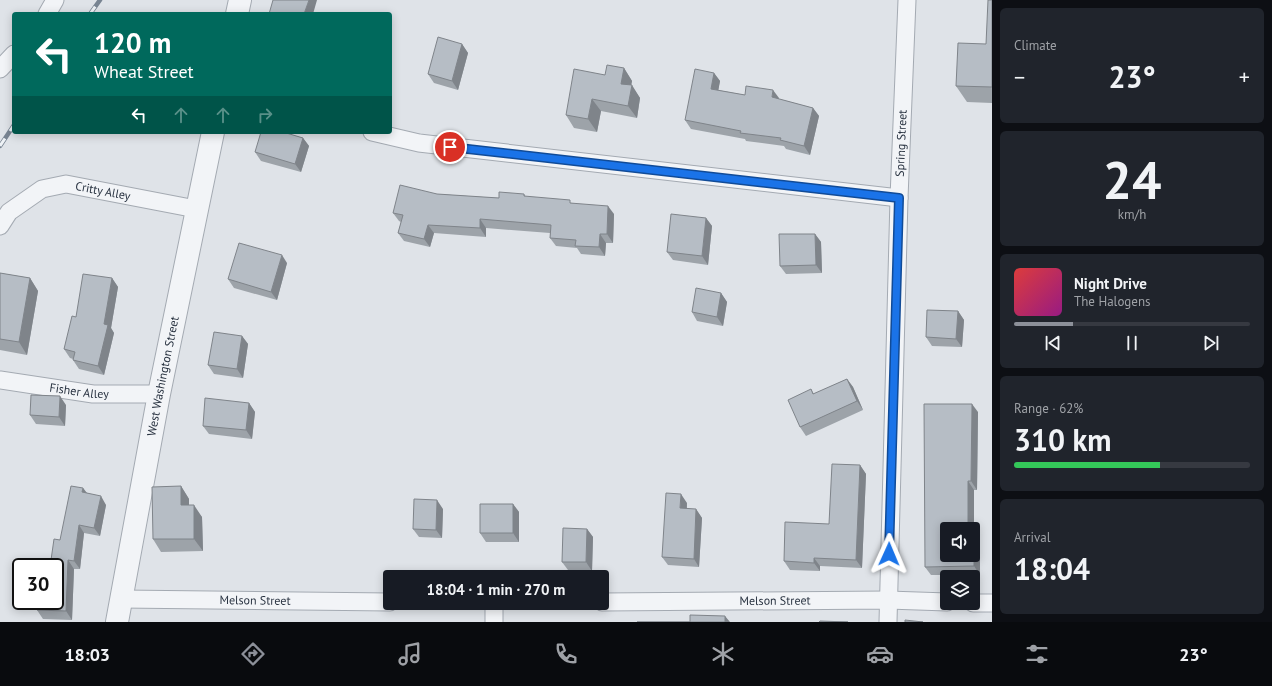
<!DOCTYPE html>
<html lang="en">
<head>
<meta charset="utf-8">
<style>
	:root { --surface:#171b24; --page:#20242c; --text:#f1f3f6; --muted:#9ea1a6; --line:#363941; --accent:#8c9099 }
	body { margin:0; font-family:"PT Sans",sans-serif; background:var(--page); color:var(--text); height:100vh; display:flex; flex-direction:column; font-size:15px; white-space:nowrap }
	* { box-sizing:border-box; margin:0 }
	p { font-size:13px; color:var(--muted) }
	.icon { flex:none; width:22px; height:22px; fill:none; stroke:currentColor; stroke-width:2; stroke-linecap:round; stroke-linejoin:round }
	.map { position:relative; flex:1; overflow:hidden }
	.drawer { display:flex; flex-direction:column; gap:8px; padding:8px; background:#0d0f14; width:280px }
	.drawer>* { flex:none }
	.hud { position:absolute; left:12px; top:12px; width:380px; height:122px; border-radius:4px; box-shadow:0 2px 10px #0003; background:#00695c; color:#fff; overflow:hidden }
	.controls { position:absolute; left:940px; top:522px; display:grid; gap:8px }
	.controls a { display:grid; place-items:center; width:40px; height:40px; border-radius:4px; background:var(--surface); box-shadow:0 2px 10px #0003; font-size:20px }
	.speed { position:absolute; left:12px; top:558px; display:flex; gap:8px; font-size:20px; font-weight:700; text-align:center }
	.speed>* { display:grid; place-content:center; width:52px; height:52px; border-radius:50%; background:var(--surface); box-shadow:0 2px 10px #0003; line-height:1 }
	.speed .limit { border:2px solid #111; border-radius:6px; background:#fff; color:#111 }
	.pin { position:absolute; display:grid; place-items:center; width:34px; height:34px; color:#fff; margin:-17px; border:2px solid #fff; border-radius:50%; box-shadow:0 1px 4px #0007 }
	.me { position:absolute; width:44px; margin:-22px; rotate:1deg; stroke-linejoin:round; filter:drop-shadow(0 0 3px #0008) }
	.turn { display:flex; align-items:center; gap:14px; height:84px; padding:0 16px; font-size:18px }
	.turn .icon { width:52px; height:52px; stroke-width:2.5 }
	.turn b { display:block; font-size:28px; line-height:34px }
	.lanes { display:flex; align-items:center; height:38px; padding:0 16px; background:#0003; justify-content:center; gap:20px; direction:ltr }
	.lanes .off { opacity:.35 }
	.big { font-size:30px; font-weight:800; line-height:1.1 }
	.drawer .tile { flex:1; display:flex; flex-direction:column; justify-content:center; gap:6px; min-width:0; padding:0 14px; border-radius:6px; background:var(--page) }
	.drawer .dial { align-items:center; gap:0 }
	.dial b { font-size:52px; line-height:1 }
	.song { display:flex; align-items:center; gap:12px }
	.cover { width:48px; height:48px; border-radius:6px; background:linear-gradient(135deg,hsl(0 70% 55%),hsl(310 70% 35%)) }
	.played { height:4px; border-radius:2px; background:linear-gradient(90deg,var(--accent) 25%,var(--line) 25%) }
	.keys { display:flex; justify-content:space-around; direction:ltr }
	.heat { display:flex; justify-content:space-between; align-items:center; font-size:22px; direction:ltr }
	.charge { height:6px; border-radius:3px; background:linear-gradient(90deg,#34c759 62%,var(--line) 0) }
	.trip { position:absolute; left:383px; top:570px; width:226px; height:40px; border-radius:4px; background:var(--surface); box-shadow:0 2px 10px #0003; font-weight:800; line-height:40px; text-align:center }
	.tabs { display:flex; height:64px; justify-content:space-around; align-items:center; background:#090b0e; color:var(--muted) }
	.tabs .icon { width:28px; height:28px }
	.tabs .on { color:var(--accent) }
	.tabs b { font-size:18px; color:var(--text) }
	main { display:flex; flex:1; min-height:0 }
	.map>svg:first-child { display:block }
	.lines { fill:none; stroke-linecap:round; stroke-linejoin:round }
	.minor-casing { stroke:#a4aab2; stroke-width:19 }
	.tertiary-casing { stroke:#a4aab2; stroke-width:24 }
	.minor { stroke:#f2f4f7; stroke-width:17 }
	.tertiary { stroke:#f2f4f7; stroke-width:22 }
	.rail-casing { stroke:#788492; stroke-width:4.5 }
	.rail { stroke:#eef2f6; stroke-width:3; stroke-dasharray:9; stroke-linecap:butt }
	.wall { fill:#9da3a9 }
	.shaded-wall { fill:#7f848a }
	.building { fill:#b6bdc5; stroke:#7f848a }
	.route-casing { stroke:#114b97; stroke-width:10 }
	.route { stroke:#1a73e8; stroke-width:7 }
	.labels { text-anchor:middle; stroke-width:4; stroke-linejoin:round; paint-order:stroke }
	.street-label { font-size:12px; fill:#283240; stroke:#eef2f6 }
</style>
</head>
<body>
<main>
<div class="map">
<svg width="992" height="622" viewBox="0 0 992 622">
	<rect width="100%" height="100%" fill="#dfe3e8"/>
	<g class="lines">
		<g class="minor-casing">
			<g id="minor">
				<path d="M47 14 55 0"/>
				<path d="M0 69 14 54"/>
				<path d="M372 132 419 143 899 198"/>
				<path id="s1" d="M0 226 9 212 42 189 66 184 196 209"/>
				<path id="s2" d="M0 380 93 394H159"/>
				<path id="s3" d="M121 599 390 602"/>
				<path id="s4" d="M602 602 888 600 947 602"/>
				<path d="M973 603H992"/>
				<path d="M494 622V603"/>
				<path id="s5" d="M888 622 899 198 907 0"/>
			</g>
		</g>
		<g class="tertiary-casing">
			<g id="tertiary">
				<path d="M237 14 240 0"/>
				<path id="s6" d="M117 622 159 394 213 132"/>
			</g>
		</g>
		<use href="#minor" class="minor"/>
		<use href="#tertiary" class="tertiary"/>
		<g class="rail-casing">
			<path id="rail" d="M90 14 100 0
				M0 146 14 125"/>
		</g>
		<use href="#rail" class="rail"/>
	</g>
	<path class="wall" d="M992 0V103L967 102 956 86 986 44Z
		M462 44 468 53 458 90 434 83 428 74Z
		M624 68 632 81 631 85 640 98 637 118 601 111 597 132 574 128 566 115 605 75Z
		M714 73 720 81 718 90 745 95 779 98V99L813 108 819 116 810 155 786 149 784 146 746 141 745 139 691 129 685 120Z
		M285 133 303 138 309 146 301 172 261 161 255 152Z
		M437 194 499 198 524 194 526 197 572 203 614 214 613 243H606L605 256 581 254 577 248 556 246 550 238V233L486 228V237L434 233 430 247 404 241 398 233 401 222 399 221 393 213Z
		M706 218 712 226 708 265 673 260 667 252Z
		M815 234 821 242 822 273 786 274 780 266Z
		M287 263 277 300 234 288 228 279Z
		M0 273 30 278 38 291 27 355 0 350Z
		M112 278 118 287 111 328 114 333 104 375 79 369 73 360V359L70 358 64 349 76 317Z
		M721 293 727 302 723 326 697 321 692 312Z
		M958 311 964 320 962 347 932 346 926 337Z
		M242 336 248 344 243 378 214 374 208 365Z
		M847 379 853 387 863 410 806 436 800 427 811 389 814 394Z
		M249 403 255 412 252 439 209 434 203 426Z
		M66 405 65 426 36 424 30 415Z
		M978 412 977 490H974V541L980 549V575H931L925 567Z
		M860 465 866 474 862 568 820 566V571L790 570 784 561 829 524Z
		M181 486 189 499V505L202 517 203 551 161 552 153 539Z
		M83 488 87 493 106 505 100 536 84 533 80 569H74L72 620 43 619 37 610 55 601Z
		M687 503V509H696L702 518 699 567 668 565 662 557Z
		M513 504 519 512V542H486L480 533Z
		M443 509 442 538 419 537 413 529Z
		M587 529 593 537 592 571 568 570 562 562Z"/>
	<path class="shaded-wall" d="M309 0H317L313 14H304Z
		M462 44 468 53 458 90 452 81Z
		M624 68 632 81 629 96 621 84Z
		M714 73 720 81 717 98 711 89Z
		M632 85 640 98 637 118 628 106Z
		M773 90 779 98 778 106 772 97Z
		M592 99 601 111 597 132 588 119Z
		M813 108 819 116 810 155 804 146Z
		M303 138 309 146 301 172 295 164Z
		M608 206 614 214 613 243 607 234Z
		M706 218 712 226 708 265 702 256Z
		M480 219 486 228V237L480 228Z
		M428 225 434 233 430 247 424 239Z
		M600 234 606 243 605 256 599 247Z
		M815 234 821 242 822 273 816 265Z
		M282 255 287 263 277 300 271 292Z
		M30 278 38 291 27 355 19 342Z
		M112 278 118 287 111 328 114 333 104 375 98 366 104 324Z
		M721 293 727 302 723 326 717 317Z
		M958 311 964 320 962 347 956 339Z
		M242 336 248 344 243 378 237 369Z
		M847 379 853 387 863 410 857 401Z
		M60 396 66 405 65 426 59 417Z
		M249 403 255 412 252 439 246 430Z
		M972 404 978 412 977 490 971 481Z
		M860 465 866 474 862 568 856 560Z
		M968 481 974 490V549H973V529H968Z
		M181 486 189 499V517L181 505Z
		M83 488 89 496 82 492Z
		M681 494 687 503 686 517 680 508Z
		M101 496 106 505 100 536 94 528Z
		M437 500 443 509 442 538 436 530Z
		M513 504 519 512V542L513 533Z
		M194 505 202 517 203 551 194 539Z
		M696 509 702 518 699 567 694 559Z
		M79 525 84 533 80 569 74 561Z
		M587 529 593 537 592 571 586 562Z
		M974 541 980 549V575L974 566Z
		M814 558 820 566V571L814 563Z
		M68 560 74 569 72 620 66 611Z
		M725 616 730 622H725Z"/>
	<path class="building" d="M273 0H309L304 14H269Z
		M988 0H992V87L956 86 958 43 986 44Z
		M438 37 462 44 452 81 428 74Z
		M607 65 624 68 621 84 632 85 628 106 592 99 588 119 566 115 574 69 605 75Z
		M695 69 714 73 711 89 745 95 746 86 773 90 772 97 813 108 804 146 780 140 781 138 740 133 741 131 685 120Z
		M261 132H283L303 138 295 164 255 152Z
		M400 185 437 194 499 198V192L524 194V196L570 200V203L608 206 607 234H600L599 247 575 246 576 240 550 238 551 225 480 219V228L428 225 424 239 398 233 403 215 393 213Z
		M671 214 706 218 702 256 667 252Z
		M779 234H815L816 265 780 266Z
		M239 243 282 255 271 292 228 279Z
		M0 273 30 278 19 342 0 339Z
		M83 274 112 278 104 324 108 325 98 366 73 360 75 352 64 349 72 316 76 317Z
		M696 288 721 293 717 317 692 312Z
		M927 310 958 311 956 339 926 337Z
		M214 332 242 336 237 369 208 365Z
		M847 379 857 401 800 427 788 400 811 389 813 394Z
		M31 395 60 396 59 417 30 415Z
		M205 398 249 403 246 430 203 426Z
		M924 404H972L971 481H968V529H947V555H973V541H974V566L925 567Z
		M832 464 860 465 856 560 814 558V563L784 561 785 522 829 524Z
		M71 486 83 488 82 492 101 496 94 528 79 525 74 561 68 560 66 611 37 610 38 601H55V567H50L54 539 60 540Z
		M181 486V505H194V539H153L152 487Z
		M666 493 681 494 680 508 696 509 694 559 662 557Z
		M414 499 437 500 436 530 413 529Z
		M480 504H513V533H480Z
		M563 528 587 529 586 562H562Z
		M690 615 725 616V622H637H690Z
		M905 620 923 622H905Z
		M820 621 848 622H819Z"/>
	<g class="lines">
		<g class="route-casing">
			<path id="route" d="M450 147 899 198 889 554"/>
		</g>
		<use href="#route" class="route"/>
	</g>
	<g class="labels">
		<g class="street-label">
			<text dy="4" stroke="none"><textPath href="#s5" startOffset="479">Spring Street</textPath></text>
			<text dy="4" stroke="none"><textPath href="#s1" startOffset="119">Critty Alley</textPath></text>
			<text dy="4" stroke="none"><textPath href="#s6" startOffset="250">West Washington Street</textPath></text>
			<text dy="4" stroke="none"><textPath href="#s2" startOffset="80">Fisher Alley</textPath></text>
			<text dy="4" stroke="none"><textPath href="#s3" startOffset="134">Melson Street</textPath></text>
			<text dy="4" stroke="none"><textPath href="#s4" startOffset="173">Melson Street</textPath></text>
		</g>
	</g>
</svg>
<div class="controls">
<a><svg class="icon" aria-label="sound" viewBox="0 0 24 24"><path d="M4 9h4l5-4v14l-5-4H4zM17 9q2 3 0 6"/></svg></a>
<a><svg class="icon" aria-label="layers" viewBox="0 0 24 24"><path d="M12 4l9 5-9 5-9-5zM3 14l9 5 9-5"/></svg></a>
</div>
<div class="speed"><div class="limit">30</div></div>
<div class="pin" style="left:450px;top:147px;background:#d93025"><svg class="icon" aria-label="arrive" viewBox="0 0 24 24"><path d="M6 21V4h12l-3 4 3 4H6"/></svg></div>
<svg class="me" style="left:889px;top:554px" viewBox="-20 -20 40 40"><path d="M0-17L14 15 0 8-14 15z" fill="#1a73e8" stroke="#fff" stroke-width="4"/></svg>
<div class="trip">18:04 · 1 min · 270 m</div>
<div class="hud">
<div class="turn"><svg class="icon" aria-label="left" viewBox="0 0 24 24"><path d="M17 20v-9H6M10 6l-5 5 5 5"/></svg><div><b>120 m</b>Wheat Street</div></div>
<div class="lanes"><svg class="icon" aria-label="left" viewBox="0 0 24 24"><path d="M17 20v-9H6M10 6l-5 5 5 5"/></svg><svg class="icon off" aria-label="ahead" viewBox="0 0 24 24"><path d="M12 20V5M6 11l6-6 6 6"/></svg><svg class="icon off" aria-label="ahead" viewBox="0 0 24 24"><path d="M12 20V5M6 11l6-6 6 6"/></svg><svg class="icon off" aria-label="right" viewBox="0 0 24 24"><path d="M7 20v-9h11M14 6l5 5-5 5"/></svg></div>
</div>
</div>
<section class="drawer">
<div class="tile"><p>Climate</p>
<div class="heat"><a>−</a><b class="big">23°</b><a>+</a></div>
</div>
<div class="tile dial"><b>24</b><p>km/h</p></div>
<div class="tile">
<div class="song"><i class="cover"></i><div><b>Night Drive</b><p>The Halogens</p></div></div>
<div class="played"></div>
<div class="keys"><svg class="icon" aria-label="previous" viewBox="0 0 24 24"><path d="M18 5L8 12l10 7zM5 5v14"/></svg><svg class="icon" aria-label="pause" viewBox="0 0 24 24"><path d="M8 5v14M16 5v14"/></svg><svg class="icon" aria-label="next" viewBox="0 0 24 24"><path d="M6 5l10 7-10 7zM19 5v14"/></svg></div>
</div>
<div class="tile"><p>Range · 62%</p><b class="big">310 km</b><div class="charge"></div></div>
<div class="tile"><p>Arrival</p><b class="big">18:04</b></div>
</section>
</main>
<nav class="tabs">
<b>18:03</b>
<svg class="icon on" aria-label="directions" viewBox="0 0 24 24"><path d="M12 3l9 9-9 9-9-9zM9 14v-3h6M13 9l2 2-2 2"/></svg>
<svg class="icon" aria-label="music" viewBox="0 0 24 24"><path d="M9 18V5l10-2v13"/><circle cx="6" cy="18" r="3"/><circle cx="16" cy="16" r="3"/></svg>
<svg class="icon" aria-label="phone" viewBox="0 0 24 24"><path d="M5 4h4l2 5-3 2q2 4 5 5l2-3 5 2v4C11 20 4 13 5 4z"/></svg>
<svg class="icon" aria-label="climate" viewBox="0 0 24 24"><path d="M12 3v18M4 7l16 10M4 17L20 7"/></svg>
<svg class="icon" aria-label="car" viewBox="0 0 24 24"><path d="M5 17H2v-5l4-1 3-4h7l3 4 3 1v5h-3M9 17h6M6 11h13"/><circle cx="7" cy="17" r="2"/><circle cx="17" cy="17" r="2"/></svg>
<svg class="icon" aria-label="filters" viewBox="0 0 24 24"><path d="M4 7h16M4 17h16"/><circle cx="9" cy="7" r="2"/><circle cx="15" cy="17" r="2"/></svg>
<b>23°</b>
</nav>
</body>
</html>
